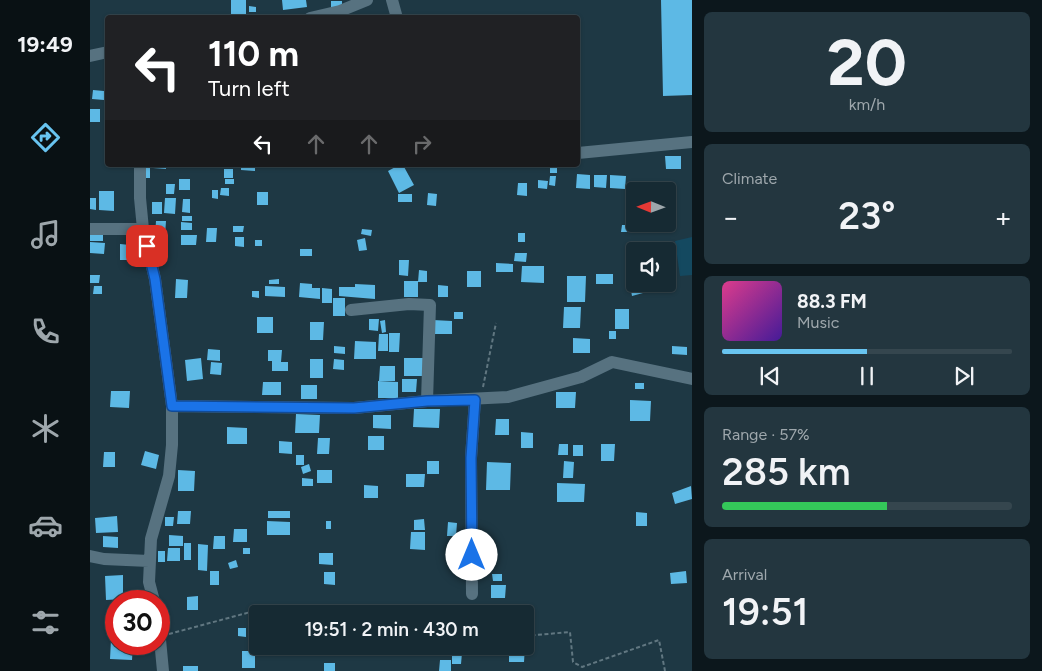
<!DOCTYPE html>
<html lang="en">
<head>
<meta charset="utf-8">
<style>
	:root { --surface:#162a33; --page:#23363f; --text:#f1f3f6; --muted:#9ea7ac; --line:#35464e; --accent:#68c4f0 }
	body { margin:0; font-family:Figtree,sans-serif; background:var(--page); color:var(--text); height:100vh; display:flex; flex-direction:column; font-size:19px; white-space:nowrap }
	* { box-sizing:border-box; margin:0 }
	p { font-size:16px; color:var(--muted) }
	.icon { flex:none; width:28px; height:28px; fill:none; stroke:currentColor; stroke-width:2; stroke-linecap:round; stroke-linejoin:round }
	.map { position:relative; flex:1; overflow:hidden }
	.panel { display:flex; flex-direction:column; gap:12px; padding:12px; background:#0c171c; width:350px }
	.panel>* { flex:none }
	.banner { position:absolute; left:15px; top:15px; width:475px; height:152px; border-radius:5px; box-shadow:0 1px 4px #0004,0 0 0 1px var(--line); background:#202124; color:#fff; overflow:hidden }
	.needle { width:32px; rotate:271deg }
	.tools { position:absolute; left:536px; top:182px; display:grid; gap:10px }
	.tools a { display:grid; place-items:center; width:50px; height:50px; border-radius:5px; background:var(--surface); box-shadow:0 1px 4px #0004,0 0 0 1px var(--line); font-size:25px }
	.speed { position:absolute; left:15px; top:590px; display:flex; gap:10px; font-size:25px; font-weight:700; text-align:center }
	.speed>* { display:grid; place-content:center; width:65px; height:65px; border-radius:50%; background:var(--surface); box-shadow:0 1px 4px #0004,0 0 0 1px var(--line); line-height:1 }
	.speed .limit { border:8px solid #d22; background:#fff; color:#111 }
	.pin { position:absolute; display:grid; place-items:center; width:42px; height:42px; color:#fff; margin:-21px; border-radius:10px; box-shadow:0 2px 8px #0006 }
	.me { position:absolute; width:55px; margin:-28px; rotate:0deg; stroke-linejoin:round; filter:drop-shadow(0 0 4px #0008) }
	.turn { display:flex; align-items:center; gap:18px; height:105px; padding:0 20px; font-size:22px }
	.turn .icon { width:65px; height:65px; stroke-width:2.5 }
	.turn b { display:block; font-size:35px; line-height:42px }
	.lanes { display:flex; align-items:center; height:48px; padding:0 20px; background:#0003; justify-content:center; gap:25px; direction:ltr }
	.lanes .off { opacity:.35 }
	.big { font-size:38px; font-weight:600; line-height:1.1 }
	.panel .card { flex:1; display:flex; flex-direction:column; justify-content:center; gap:8px; min-width:0; padding:0 18px; border-radius:8px; background:var(--page) }
	.panel .dial { align-items:center; gap:0 }
	.dial b { font-size:65px; line-height:1 }
	.song { display:flex; align-items:center; gap:15px }
	.cover { width:60px; height:60px; border-radius:8px; background:linear-gradient(135deg,hsl(330 70% 55%),hsl(260 70% 35%)) }
	.played { height:5px; border-radius:2px; background:linear-gradient(90deg,var(--accent) 50%,var(--line) 50%) }
	.keys { display:flex; justify-content:space-around; direction:ltr }
	.heat { display:flex; justify-content:space-between; align-items:center; font-size:28px; direction:ltr }
	.charge { height:8px; border-radius:4px; background:linear-gradient(90deg,#34c759 57%,var(--line) 0) }
	.trip { position:absolute; left:159px; top:605px; width:285px; height:50px; border-radius:5px; background:var(--surface); box-shadow:0 1px 4px #0004,0 0 0 1px var(--line); font-weight:600; line-height:50px; text-align:center }
	main { display:flex; flex:1; min-height:0 }
	.menu { display:flex; flex-direction:column; width:90px; justify-content:space-around; align-items:center; background:#091114; color:var(--muted) }
	.menu .icon { width:35px; height:35px }
	.menu .on { color:var(--accent) }
	.menu b { font-size:22px; color:var(--text) }
	.map>svg:first-child { display:block }
	.green { fill:#144960 }
	.building { fill:#5db9e5 }
	.lines { fill:none; stroke-linecap:round; stroke-linejoin:round }
	.path { stroke:#617781; stroke-width:2; stroke-dasharray:4 2.5; stroke-linecap:butt }
	.minor { stroke:#577280; stroke-width:12 }
	.route-casing { stroke:#114b97; stroke-width:12 }
	.route { stroke:#1a73e8; stroke-width:9 }
</style>
</head>
<body>
<main>
<nav class="menu">
<b>19:49</b>
<svg class="icon on" aria-label="directions" viewBox="0 0 24 24"><path d="M12 3l9 9-9 9-9-9zM9 14v-3h6M13 9l2 2-2 2"/></svg>
<svg class="icon" aria-label="music" viewBox="0 0 24 24"><path d="M9 18V5l10-2v13"/><circle cx="6" cy="18" r="3"/><circle cx="16" cy="16" r="3"/></svg>
<svg class="icon" aria-label="phone" viewBox="0 0 24 24"><path d="M5 4h4l2 5-3 2q2 4 5 5l2-3 5 2v4C11 20 4 13 5 4z"/></svg>
<svg class="icon" aria-label="climate" viewBox="0 0 24 24"><path d="M12 3v18M4 7l16 10M4 17L20 7"/></svg>
<svg class="icon" aria-label="car" viewBox="0 0 24 24"><path d="M5 17H2v-5l4-1 3-4h7l3 4 3 1v5h-3M9 17h6M6 11h13"/><circle cx="7" cy="17" r="2"/><circle cx="17" cy="17" r="2"/></svg>
<svg class="icon" aria-label="filters" viewBox="0 0 24 24"><path d="M4 7h16M4 17h16"/><circle cx="9" cy="7" r="2"/><circle cx="15" cy="17" r="2"/></svg>
</nav>
<div class="map">
<svg width="602" height="671" viewBox="0 0 602 671">
	<rect width="100%" height="100%" fill="#1e3844"/>
	<path class="green" d="M602 237V275L590 276 585 241Z"/>
	<path class="building" d="M141 0H156V17H141Z
		M192 0H216L217 7 193 10Z
		M571 0H602V95L573 96Z
		M241 1H252V8L241 9Z
		M159 6 166 7V12H159Z
		M3 90 14 91V100L2 99Z
		M0 109H10V122H0Z
		M575 156H591V169H576Z
		M53 165H60V178H53Z
		M63 165H76V169L63 168Z
		M151 165H165V171L151 170Z
		M309 165H313L324 185 309 193 298 171Z
		M460 167H467V173H460Z
		M134 169H143V178H134Z
		M487 174 500 175V189L486 188Z
		M504 175H517L516 188 504 187Z
		M520 175 536 176 535 189 520 188Z
		M460 176H466L465 186 459 185Z
		M89 179H100V190H89Z
		M135 179H144V184H135Z
		M448 180 458 181 457 189 448 188Z
		M428 183H437V196L427 195Z
		M76 184H85L84 194H76Z
		M131 188H139V196L130 195Z
		M122 190H128V199L122 198Z
		M9 191H24V211L9 210Z
		M167 192H178V205H167Z
		M338 193 347 194 346 206 337 205Z
		M308 194H322V202H308Z
		M0 198H6V210L0 209Z
		M75 198H86L85 214 74 213Z
		M93 199H100V213L92 212Z
		M62 202H72V214H62Z
		M92 216H102V221H92Z
		M66 221H76L75 236H65Z
		M91 222 102 223V230H91Z
		M532 225H541V232H531Z
		M143 226H154L153 232H143Z
		M117 228H127L126 242H116Z
		M272 229 282 230 281 236 271 234Z
		M0 231H13V241H0Z
		M428 233H435V242H428Z
		M91 235H107L106 245H91Z
		M145 237H154V247L145 246Z
		M275 238 277 250 269 251 267 240Z
		M165 240H172V246H165Z
		M0 242 15 243 14 254 0 253Z
		M30 244 40 245 39 260H30Z
		M42 245H49L48 255H42Z
		M210 249H222V256H210Z
		M425 253H437L436 262 424 261Z
		M309 260H319L318 276 309 275Z
		M406 263 423 264V272H406Z
		M432 266H454V283L431 282Z
		M329 270 337 271V282H328Z
		M377 271H391V287H377Z
		M506 274H523V284H506Z
		M0 275H10L9 283H0Z
		M477 276H496L495 302H477Z
		M86 279 98 280 97 298H85Z
		M189 279V284H179V280Z
		M314 281H328V297H314Z
		M210 283 222 284V288H230V299L209 297Z
		M265 284 285 285V299L249 296V287H265Z
		M551 284 553 293 542 296 540 285Z
		M348 285 358 286V297H348Z
		M4 286H12V294H3Z
		M175 286 195 287V297L175 296Z
		M232 288 242 289V303H232Z
		M162 291H169V298L162 297Z
		M243 298H255V316H243Z
		M474 307H491L490 328H473Z
		M525 309H539V329H525Z
		M364 312H373V319H364Z
		M167 317H183V333H167Z
		M279 319H289L288 331 279 330Z
		M295 320 296 332 292 333 290 321Z
		M343 320 362 321V334H342Z
		M220 322H234L233 340H220Z
		M519 331H526V339H519Z
		M299 333H310L309 352H299Z
		M289 334H298V351H288Z
		M483 338 500 339V353H483Z
		M265 341 286 342V359H264Z
		M244 346 255 347V354L244 353Z
		M582 346 597 347V355L582 354Z
		M118 349 130 350V361L117 360Z
		M178 350H192L191 362H198V371H182V361H178Z
		M111 358 113 379 97 381 95 360Z
		M314 358H333V376H314Z
		M220 359H233V378H220Z
		M244 359 254 360V370L243 369Z
		M121 362 132 363 131 375 120 374Z
		M290 366H305V381H289Z
		M312 379H327L326 392H312Z
		M288 381 308 382V398H288Z
		M173 382H191V395H172Z
		M545 383H554V389H545Z
		M211 385H227V399H211Z
		M21 391H40L39 408 20 407Z
		M466 392H486L485 408H466Z
		M540 400 561 401 560 421H540Z
		M324 409H350L349 428 323 427Z
		M206 414 230 415 229 433H205Z
		M283 415H301V429L283 428Z
		M406 419H419V435H405Z
		M137 427 157 428V444H137Z
		M431 432 443 433V448H431Z
		M278 436H294V450H278Z
		M228 438H240L239 454H227Z
		M189 441 202 442V454L189 453Z
		M469 444H478V455H468Z
		M511 444H525L524 461H511Z
		M483 445H493V456H483Z
		M55 451 69 455 66 469 51 465Z
		M14 452H25V467H13Z
		M206 455H214V465H206Z
		M337 461H349V474H337Z
		M474 461 484 462 483 478H473Z
		M397 462 421 463 420 490H396Z
		M219 464 221 471 213 474 211 467Z
		M88 470 105 471 104 491H88Z
		M227 470H242V483H227Z
		M316 474H335L334 487H316Z
		M212 478 223 479V486H212Z
		M467 483 495 484 494 502H467Z
		M274 485 288 486V498H274Z
		M601 486 602 499 585 504 582 493Z
		M88 511H101L100 524H87Z
		M178 511H200V518H178Z
		M546 512 557 513V526H546Z
		M27 516 28 532 6 533 5 518Z
		M75 517H84L83 526H75Z
		M334 519 335 530H324V520Z
		M177 521 200 522V535H177Z
		M236 521H241V529H236Z
		M358 522 367 523 366 536H357Z
		M144 529H157V542H143Z
		M321 532H335V550L320 549Z
		M79 535 93 536V546H79Z
		M13 536 28 537V548L13 547Z
		M124 536H135V549H123Z
		M94 543H101V560H94Z
		M108 544 118 545 117 571 108 570Z
		M78 548H90V561H77Z
		M153 548H160V554H153Z
		M68 551H75V562H68Z
		M229 553H243V565L229 564Z
		M146 560 148 567 140 569 138 563Z
		M120 571H129V585H120Z
		M596 571 597 583 581 584 580 573Z
		M234 572H245V585L234 584Z
		M402 574H412V581H403Z
		M33 575V599L16 600 15 576Z
		M401 585H416L415 598H401Z
		M108 596V610H97V597Z
		M415 609H440V622H435V614H415Z
		M435 624H439V634H435Z
		M148 628H156V637L148 636Z
		M21 639H26V644H43L42 660 20 659Z
		M419 646H435L434 662H419Z
		M152 651H165V668H152Z
		M362 652 372 653 371 664H362Z
		M350 660H361V671H349Z
		M234 663H245V671H234Z
		M93 666H108V671H93Z"/>
	<g class="lines">
		<path class="path" d="M393 387 406 323
			M79 634 179 607 186 614
			M435 636 480 632 483 662 492 667 569 640 575 671"/>
		<path class="minor" d="M302 0 307 18
			M220 18 250 11 277 0
			M0 56 18 52
			M488 153 602 142
			M50 165V198L53 229 65 279 82 406V445L79 476 61 539 59 582 64 601
			M0 229H53
			M261 310 319 304 340 305 337 401
			M82 406 264 408 337 401 418 397 491 377 522 362 602 379
			M0 556 14 559 59 561
			M382 594 381 458 385 399
			M69 629 73 671"/>
	</g>
	<g class="lines">
		<g class="route-casing">
			<path id="route" d="M57 246 65 279 82 406 264 408 337 401 385 400 381 458 382 555"/>
		</g>
		<use href="#route" class="route"/>
	</g>
</svg>
<div class="tools">
<a><svg class="needle" viewBox="-14 -14 28 28"><path d="M0-13l5 13h-10z" fill="#e53935"/><path d="M0 13l5-13h-10z" fill="#9ea7ac"/></svg></a>
<a><svg class="icon" aria-label="sound" viewBox="0 0 24 24"><path d="M4 9h4l5-4v14l-5-4H4zM17 9q2 3 0 6"/></svg></a>
</div>
<div class="speed"><div class="limit">30</div></div>
<div class="pin" style="left:57px;top:246px;background:#d93025"><svg class="icon" aria-label="arrive" viewBox="0 0 24 24"><path d="M6 21V4h12l-3 4 3 4H6"/></svg></div>
<svg class="me" style="left:382px;top:555px" viewBox="-20 -20 40 40"><circle r="19" fill="#fff"/><path d="M0-13L10 11 0 6-10 11z" fill="#1a73e8"/></svg>
<div class="trip">19:51 · 2 min · 430 m</div>
<div class="banner">
<div class="turn"><svg class="icon" aria-label="left" viewBox="0 0 24 24"><path d="M17 20v-9H6M10 6l-5 5 5 5"/></svg><div><b>110 m</b>Turn left</div></div>
<div class="lanes"><svg class="icon" aria-label="left" viewBox="0 0 24 24"><path d="M17 20v-9H6M10 6l-5 5 5 5"/></svg><svg class="icon off" aria-label="ahead" viewBox="0 0 24 24"><path d="M12 20V5M6 11l6-6 6 6"/></svg><svg class="icon off" aria-label="ahead" viewBox="0 0 24 24"><path d="M12 20V5M6 11l6-6 6 6"/></svg><svg class="icon off" aria-label="right" viewBox="0 0 24 24"><path d="M7 20v-9h11M14 6l5 5-5 5"/></svg></div>
</div>
</div>
<section class="panel">
<div class="card dial"><b>20</b><p>km/h</p></div>
<div class="card"><p>Climate</p>
<div class="heat"><a>−</a><b class="big">23°</b><a>+</a></div>
</div>
<div class="card">
<div class="song"><i class="cover"></i><div><b>88.3 FM</b><p>Music</p></div></div>
<div class="played"></div>
<div class="keys"><svg class="icon" aria-label="previous" viewBox="0 0 24 24"><path d="M18 5L8 12l10 7zM5 5v14"/></svg><svg class="icon" aria-label="pause" viewBox="0 0 24 24"><path d="M8 5v14M16 5v14"/></svg><svg class="icon" aria-label="next" viewBox="0 0 24 24"><path d="M6 5l10 7-10 7zM19 5v14"/></svg></div>
</div>
<div class="card"><p>Range · 57%</p><b class="big">285 km</b><div class="charge"></div></div>
<div class="card"><p>Arrival</p><b class="big">19:51</b></div>
</section>
</main>
</body>
</html>
